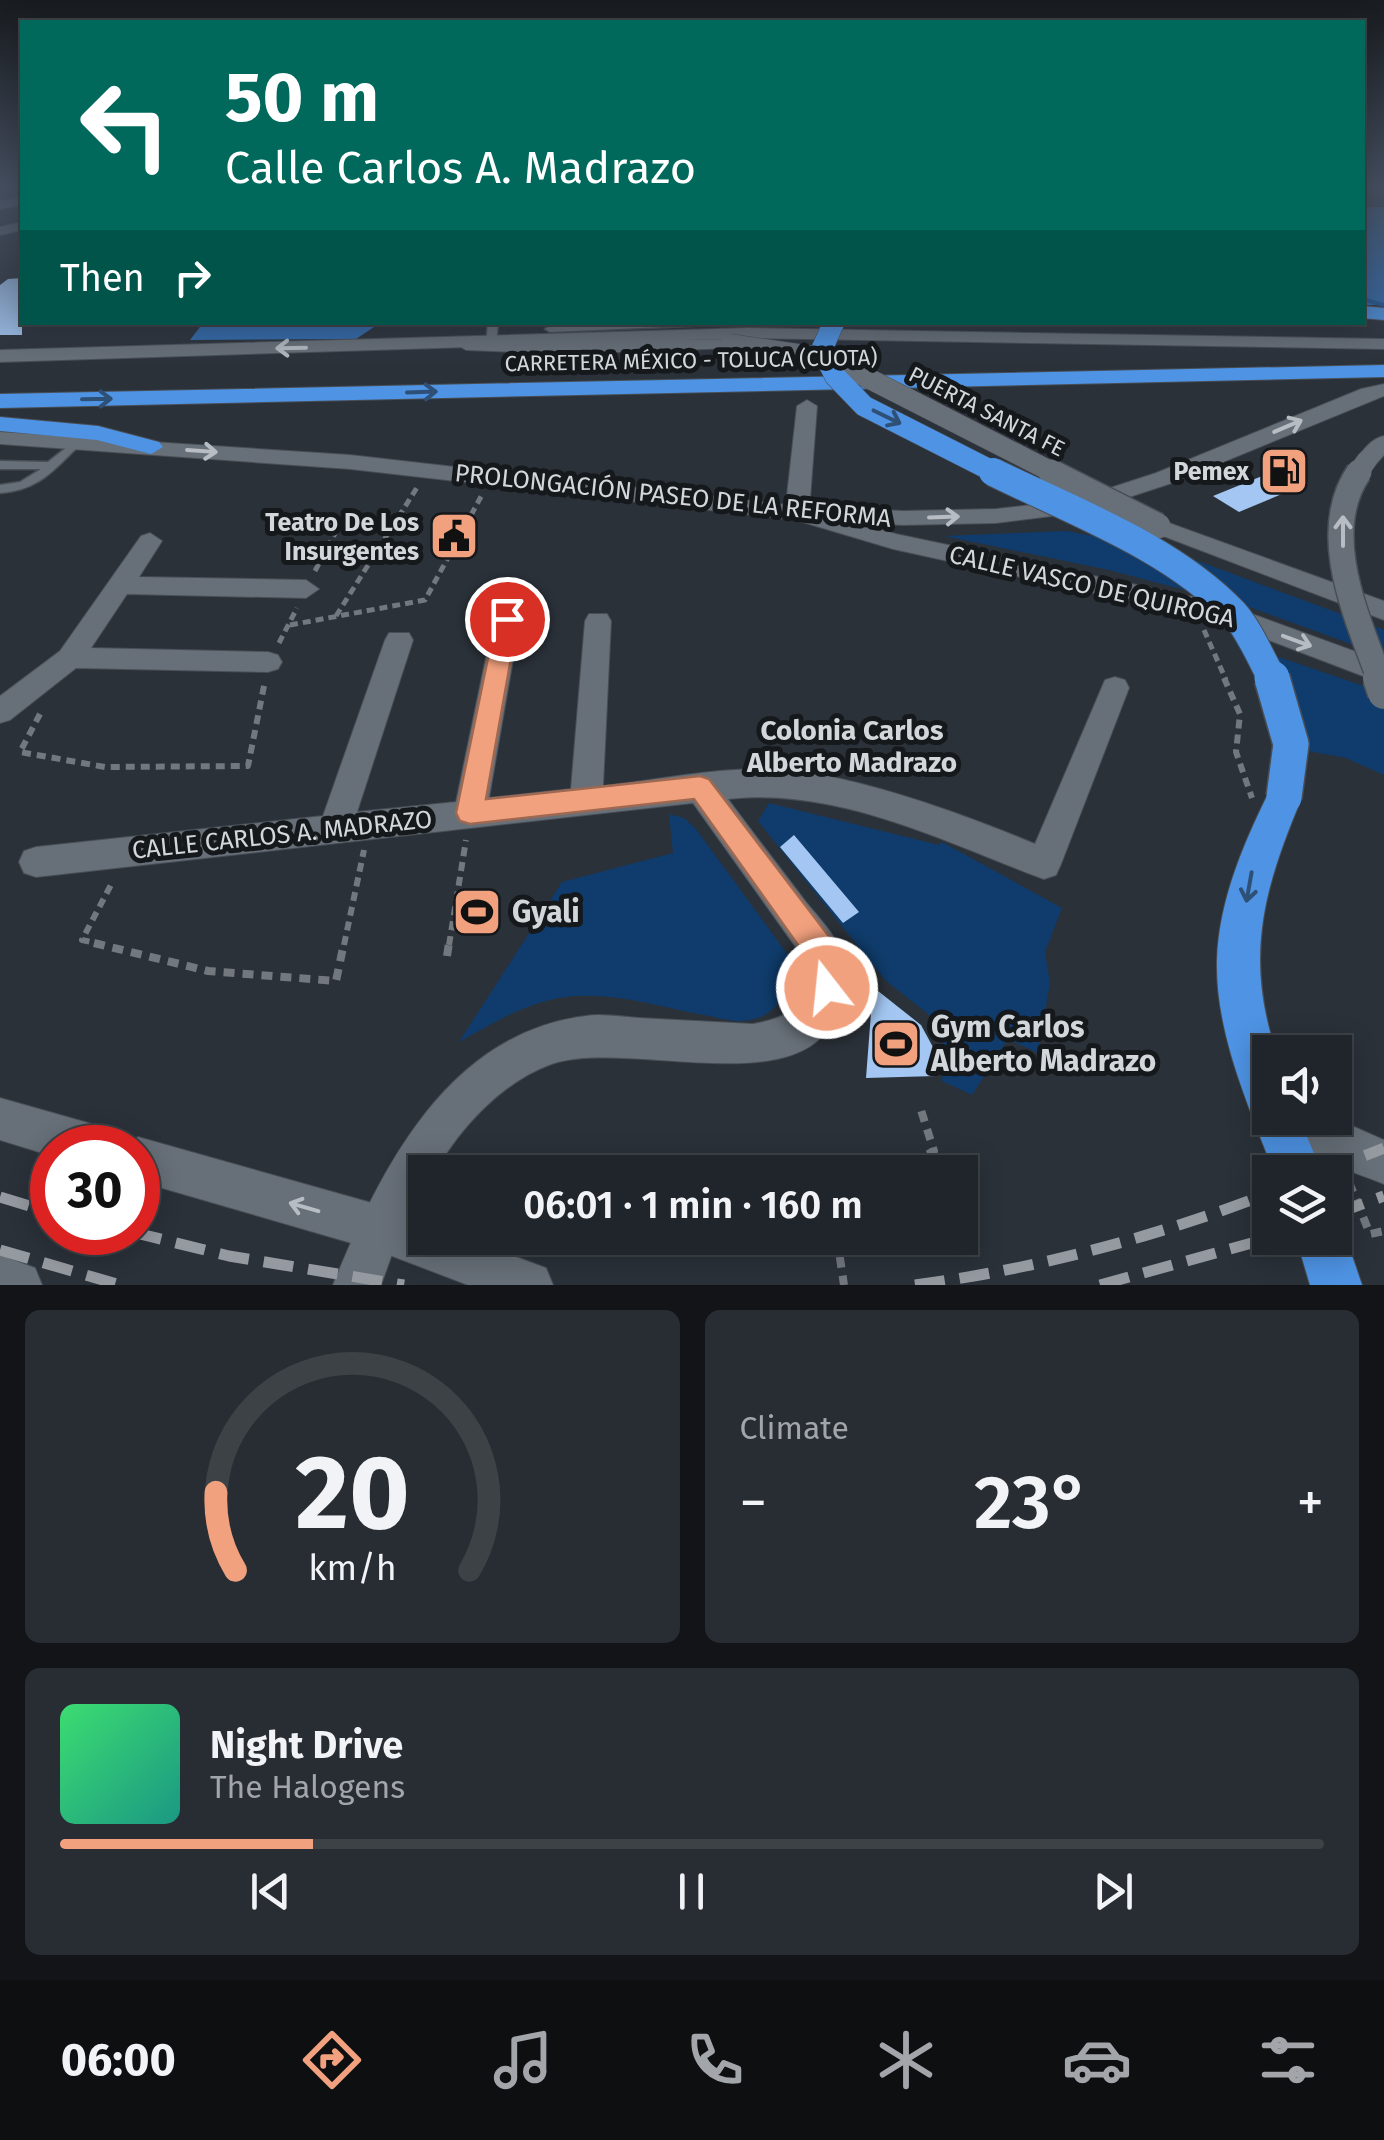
<!DOCTYPE html>
<html lang="en">
<head>
<meta charset="utf-8">
<style>
	:root { --surface:#20252b; --page:#282d33; --text:#f1f3f6; --muted:#a2a5a9; --line:#3d4247; --accent:#f2a17e }
	body { margin:0; font-family:"Fira Sans",sans-serif; background:var(--page); color:var(--text); height:100vh; display:flex; flex-direction:column; font-size:38px; white-space:nowrap }
	* { box-sizing:border-box; margin:0 }
	p { font-size:32px; color:var(--muted) }
	.icon { flex:none; width:55px; height:55px; fill:none; stroke:currentColor; stroke-width:2; stroke-linecap:round; stroke-linejoin:round }
	.map { position:relative; height:1285px; overflow:hidden }
	.side { display:flex; flex-direction:column; gap:25px; padding:25px; background:#121418; flex:1 }
	.side>* { flex:none }
	.hud { position:absolute; left:20px; top:20px; width:1345px; height:305px; border-radius:0px; box-shadow:0 5px 25px #0003,0 0 0 2px var(--line); background:#00695c; color:#fff; overflow:hidden }
	.controls { position:absolute; left:1252px; top:1035px; display:grid; gap:20px }
	.controls a { display:grid; place-items:center; width:100px; height:100px; border-radius:0px; background:var(--surface); box-shadow:0 5px 25px #0003,0 0 0 2px var(--line); font-size:50px }
	.speed { position:absolute; left:30px; top:1125px; display:flex; gap:20px; font-size:50px; font-weight:700; text-align:center }
	.speed>* { display:grid; place-content:center; width:130px; height:130px; border-radius:50%; background:var(--surface); box-shadow:0 5px 25px #0003,0 0 0 2px var(--line); line-height:1 }
	.speed .limit { border:15px solid #d22; background:#fff; color:#111 }
	.pin { position:absolute; display:grid; place-items:center; width:85px; height:85px; color:#fff; margin:-42px; border:5px solid #fff; border-radius:50%; box-shadow:0 2px 10px #0007 }
	.me { position:absolute; width:110px; margin:-55px; rotate:344deg; stroke-linejoin:round; filter:drop-shadow(0 0 8px #0008) }
	.turn { display:flex; align-items:center; gap:35px; height:210px; padding:0 40px; font-size:45px }
	.turn .icon { width:130px; height:130px; stroke-width:2.5 }
	.turn b { display:block; font-size:70px; line-height:85px }
	.then { display:flex; align-items:center; height:95px; padding:0 40px; background:#0003; gap:20px; font-size:38px }
	.big { font-size:75px; font-weight:600; line-height:1.1 }
	.side .widget { flex:1; display:flex; flex-direction:column; justify-content:center; gap:15px; min-width:0; padding:0 35px; border-radius:15px; background:var(--page) }
	.side .dial { align-items:center; gap:0 }
	.dial svg { height:260px; overflow:visible; fill:none; stroke:var(--line); stroke-width:7; stroke-linecap:round; text-anchor:middle }
	.dial text { fill:var(--text); stroke:none }
	.song { display:flex; align-items:center; gap:30px }
	.cover { width:120px; height:120px; border-radius:15px; background:linear-gradient(135deg,hsl(140 70% 55%),hsl(170 70% 35%)) }
	.played { height:10px; border-radius:5px; background:linear-gradient(90deg,var(--accent) 20%,var(--line) 20%) }
	.keys { display:flex; justify-content:space-around; direction:ltr }
	.heat { display:flex; justify-content:space-between; align-items:center; font-size:55px; direction:ltr }
	.side .tiles { flex:1; display:grid; gap:25px; grid-template-columns:1fr 1fr }
	.widget:last-child { grid-column:span 2 }
	.trip { position:absolute; left:408px; top:1155px; width:570px; height:100px; border-radius:0px; background:var(--surface); box-shadow:0 5px 25px #0003,0 0 0 2px var(--line); font-weight:600; line-height:100px; text-align:center }
	.tabs { display:flex; height:160px; justify-content:space-around; align-items:center; background:#0d0f11; color:var(--muted) }
	.tabs .icon { width:70px; height:70px }
	.tabs .selected { color:var(--accent) }
	.tabs b { font-size:45px; color:var(--text) }
	.map>svg:first-child { display:block }
	.green { fill:#0f3c6c }
	.forest { fill:#326caf }
	.lines { fill:none; stroke-linecap:round; stroke-linejoin:round }
	.stream-far1 { stroke:#1e599a; stroke-width:4 }
	.stream { stroke:#1e599a; stroke-width:5 }
	.building { fill:#a3c7f2 }
	.service-casing { stroke:#484e55; stroke-width:3 }
	.minor-casing { stroke:#484e55; stroke-width:2 }
	.tertiary-casing { stroke:#484e55; stroke-width:2 }
	.secondary-casing { stroke:#484e55; stroke-width:2 }
	.motorway-casing { stroke:#484e55; stroke-width:2 }
	.path-far2 { stroke:#73787f; stroke-width:5; stroke-dasharray:8 5; stroke-linecap:butt }
	.path-far1 { stroke:#73787f; stroke-width:6; stroke-dasharray:9 6; stroke-linecap:butt }
	.path { stroke:#73787f; stroke-width:8; stroke-dasharray:11 8; stroke-linecap:butt }
	.service { fill:#676f78; fill-rule:evenodd }
	.minor { fill:#676f78; fill-rule:evenodd }
	.tertiary { fill:#676f78; fill-rule:evenodd }
	.secondary { fill:#676f78; fill-rule:evenodd }
	.motorway { fill:#4e93e4; fill-rule:evenodd }
	.rail { stroke:#959aa0; stroke-width:11; stroke-dasharray:30 15; stroke-linecap:butt }
	.tertiary-bridge-far2-casing { stroke:#484e55; stroke-width:21; stroke-linecap:butt }
	.tertiary-bridge-far1-casing { stroke:#484e55; stroke-width:28; stroke-linecap:butt }
	.tertiary-bridge-casing { stroke:#484e55; stroke-width:35; stroke-linecap:butt }
	.motorway-bridge-far2-casing { stroke:#484e55; stroke-width:22; stroke-linecap:butt }
	.motorway-bridge-far1-casing { stroke:#484e55; stroke-width:30; stroke-linecap:butt }
	.motorway-bridge-casing { stroke:#484e55; stroke-width:38; stroke-linecap:butt }
	.tertiary-bridge-far2 { stroke:#676f78; stroke-width:20 }
	.tertiary-bridge-far1 { stroke:#676f78; stroke-width:25 }
	.tertiary-bridge { stroke:#676f78; stroke-width:32 }
	.motorway-bridge-far2 { stroke:#4e93e4; stroke-width:21 }
	.motorway-bridge-far1 { stroke:#4e93e4; stroke-width:28 }
	.motorway-bridge { stroke:#4e93e4; stroke-width:35 }
	.oneway { stroke:#b7bdc3 }
	.oneway2 { stroke:#2f5076 }
	.route { fill:#f2a17e; stroke:#9d6952; stroke-width:2.5 }
	.labels { text-anchor:middle; stroke-width:10; stroke-linejoin:round; paint-order:stroke }
	.far-street-label { font-size:22px; fill:#d2d7dc; stroke:#16191c }
	.poi-label { font-size:25px; font-weight:bold; fill:#d2d7dc; stroke:#16191c; text-anchor:end }
	.street-label { font-size:25px; fill:#d2d7dc; stroke:#16191c }
	.neighbourhood-label { font-size:28px; font-weight:bold; fill:#d2d7dc; stroke:#16191c }
	.near-poi-label { font-size:30px; font-weight:bold; fill:#d2d7dc; stroke:#16191c; text-anchor:start }
</style>
</head>
<body>
<div class="map">
<svg width="1384" height="1285" viewBox="0 0 1384 1285">
	<rect width="100%" height="100%" fill="#2b3139"/>
	<path class="green" d="M1066 531 1166 549 1384 630V656L1249 607 1109 570 944 536Z
		M1235 642 1384 693V775L1346 758 1297 749Z
		M769 803 939 845 942 842 1062 908 1045 952 1050 983 1038 1053 1008 1039 972 1095 942 1081 944 1046 928 1014 885 980 758 821Z
		M669 814 684 818 696 829 788 955C792 987 781 1018 743 1021 731 1022 716 1017 704 1015 661 1007 611 991 566 997 527 1002 493 1023 459 1042L562 882 673 853Z"/>
	<path class="forest" d="M1362 207H1384V305H1363Z
		M203 323V322L380 323 356 339 190 340Z"/>
	<g class="lines">
		<path class="stream-far1" d="M1362 299 1384 305"/>
		<path class="stream" d="M203 324 232 322"/>
	</g>
	<path class="building" d="M22 278V335H0V285L8 279Z
		M1282 468 1308 483 1239 512 1213 496Z
		M794 835 859 912 843 923 780 847Z
		M873 987 921 1025 934 1049 936 1076 866 1078Z"/>
	<g class="lines">
		<g class="service-casing">
			<path id="service" d="M488 322H498L496 346 491 349 486 346Z
				M632 322H713L709 325 550 332 545 329 550 326Z
				M76 440 82 443 80 445C53 470 40 490 0 493V485L20 482 41 469H0V461L48 462Z"/>
		</g>
		<g class="minor-casing">
			<path id="minor" d="M22 197V205L0 209V201Z
				M22 222V230L0 235V227Z
				M807 400 817 406 809 513 797 520 785 513 797 406Z
				M150 533 162 541 139 577 306 580 319 589 306 598 127 594 91 648 268 652 278 655 282 662 278 669 268 672 76 668 10 720 0 723V696L60 651 141 536Z
				M507 610 516 612 520 619 489 798 571 789 585 621 589 614H607L611 621 603 786C656 780 709 769 762 769 839 768 964 814 1035 844L1105 680 1115 677 1125 680 1129 688 1061 864 1056 875 1044 879C943 842 839 787 728 799 754 834 780 868 806 902 818 917 835 934 841 952 849 977 843 995 834 1018 798 1103 621 1037 549 1065 501 1083 459 1129 435 1172H425V1190L397 1240 381 1285H333C380 1170 447 1033 586 1016 602 1013 622 1017 639 1018 677 1020 715 1022 753 1024 796 1016 810 1004 805 960L693 803 36 877 24 873 19 862 24 851 36 847 323 816 385 640 389 633H409L413 640 357 812 456 802 494 619 498 612Z"/>
		</g>
		<g class="tertiary-casing">
			<path id="tertiary" d="M730 339 739 344 736 348 560 354 466 350 457 345 466 340 560 342Z
				M1384 436V455L1375 465H1359L1356 460C1363 450 1372 438 1384 436Z
				M797 506 896 534 1222 603 1384 662V684L1216 620 893 549 789 518 785 513Z
				M1158 519 1384 601V620L1150 531 1146 526Z
				M1277 1118H1334L1384 1140V1184C1348 1169 1293 1157 1277 1118Z"/>
		</g>
		<g class="secondary-casing">
			<path id="secondary" d="M749 328 1384 339V349L749 338 0 362V350Z
				M1384 384V396L1172 483 1084 512 996 523 903 525 797 520 350 469 0 444V432L350 455 797 506 903 511 996 509 1073 500 1156 473 1361 389Z
				M0 1098 99 1126 114 1133 120 1148H52V1156L0 1140Z
				M138 1137 379 1205 425 1222V1238H465L546 1268 553 1285H468L379 1251 138 1181V1148H121Z
				M0 1255 35 1268 42 1285H0Z"/>
		</g>
		<g class="motorway-casing">
			<path id="motorway" d="M1362 306 1384 308V320L1362 318Z
				M1384 365V377L0 408V394Z
				M0 417 98 426 159 442 163 447 151 454 97 440 0 431Z
				M1284 782 1296 786 1302 797C1264 888 1244 955 1276 1052H1270V1118H1299L1322 1172H1274C1249 1107 1215 1032 1217 960 1219 899 1245 840 1272 786Z
				M1335 1219 1346 1238 1362 1285H1310L1296 1238H1335Z"/>
		</g>
		<path class="path-far2" d="M315 571 339 526
			M336 616 418 486
			M290 625 425 600 483 493
			M1204 630 1226 680
			M279 643 297 608"/>
		<path class="path-far1" d="M1224 678 1240 714 1236 752 1252 798
			M40 714 20 752 105 767 248 766 265 681
			M104 945 82 940 113 881
			M344 945 364 850
			M449 945 466 840"/>
		<path class="path" d="M94 943 208 971 336 981 344 943
			M447 956 449 943
			M894 1172 934 1151 920 1107
			M1349 1182 1370 1234 1384 1231
			M837 1238 844 1285"/>
		<use href="#service" class="service"/>
		<use href="#minor" class="minor"/>
		<use href="#tertiary" class="tertiary"/>
		<use href="#secondary" class="secondary"/>
		<use href="#motorway" class="motorway"/>
		<path class="rail" d="M1323 1172 1384 1148
			M0 1197 52 1213
			M1335 1214 1384 1196
			M132 1232 229 1256 404 1285
			M0 1250 120 1285
			M915 1285C1037 1269 1155 1237 1270 1193
			M1100 1285 1270 1238"/>
		<g class="tertiary-bridge-far2-casing">
			<path id="tertiary-bridge-far2" d="M730 344 818 357 858 373 1056 474
				M1357 474 1367 460"/>
		</g>
		<g class="tertiary-bridge-far1-casing">
			<path id="tertiary-bridge-far1" d="M1051 472 1158 526
				M1359 472C1317 533 1358 619 1380 680"/>
		</g>
		<g class="tertiary-bridge-casing">
			<path id="tertiary-bridge" d="M1379 678 1384 693"/>
		</g>
		<g class="motorway-bridge-far2-casing">
			<path id="motorway-bridge-far2" d="M834 322 822 349 835 376 864 406 998 474"/>
		</g>
		<g class="motorway-bridge-far1-casing">
			<path id="motorway-bridge-far1" d="M993 472C1074 512 1171 547 1234 613 1250 631 1261 659 1273 680"/>
		</g>
		<g class="motorway-bridge-casing">
			<path id="motorway-bridge" d="M1272 678 1291 744 1284 797"/>
		</g>
		<use href="#tertiary-bridge-far2" class="tertiary-bridge-far2"/>
		<use href="#tertiary-bridge-far1" class="tertiary-bridge-far1"/>
		<use href="#tertiary-bridge" class="tertiary-bridge"/>
		<use href="#motorway-bridge-far2" class="motorway-bridge-far2"/>
		<use href="#motorway-bridge-far1" class="motorway-bridge-far1"/>
		<use href="#motorway-bridge" class="motorway-bridge"/>
	</g>
	<defs><path id="oneway-shaft" d="M-6 0H5M1.5-3L5.5 0L1.5 3" fill="none" stroke-width="1.6" stroke-linecap="round" stroke-linejoin="round" transform="scale(2.5)"/></defs>
	<g class="oneway">
		<use href="#oneway-shaft" transform="translate(291 348) rotate(179)"/>
		<use href="#oneway-shaft" transform="translate(1288 426) rotate(-23)"/>
		<use href="#oneway-shaft" transform="translate(202 451) rotate(4)"/>
		<use href="#oneway-shaft" transform="translate(944 517) rotate(-2)"/>
		<use href="#oneway-shaft" transform="translate(1343 531) rotate(-90)"/>
		<use href="#oneway-shaft" transform="translate(1297 641) rotate(20)"/>
		<use href="#oneway-shaft" transform="translate(304 1207) rotate(-164)"/>
	</g>
	<g class="oneway2">
		<use href="#oneway-shaft" transform="translate(422 392) rotate(-2)"/>
		<use href="#oneway-shaft" transform="translate(97 399) rotate(-1)"/>
		<use href="#oneway-shaft" transform="translate(887 417) rotate(26)"/>
		<use href="#oneway-shaft" transform="translate(1249 887) rotate(100)"/>
	</g>
	<linearGradient id="sky" x2="0" y2="1"><stop stop-color="#181b1f"/><stop offset="0.51" stop-color="#444e5f"/><stop offset="1" stop-color="#444e5f" stop-opacity="0"/></linearGradient>
	<rect width="1384" height="368" fill="url(#sky)"/>
	<path class="route" d="M507 611 518 619 486 799 700 776 709 779 834 943 843 988 838 999 827 1004 816 999 808 959 694 799 470 824 460 821 456 813 496 619Z"/>
	<defs>
		<g id="fuel-square" transform="scale(2.5)"><rect x="-9" y="-9" width="18" height="18" rx="4" fill="#f2a17e" stroke="#16191c"/><path d="M-5.5-6h7V0h2V4h1.3V-2.5L3-4.5l.8-.8L6-3V5H2.5V1h-1V6h-7ZM-4.2-4.7v3.2H.2V-4.7Z" fill="#111"/></g>
		<g id="civic-square" transform="scale(2.5)"><rect x="-9" y="-9" width="18" height="18" rx="4" fill="#f2a17e" stroke="#16191c"/><path d="M-.6-6.5H3V-4.5H.6V-3L4-1V1h2V6H-6V1h2V-1L-.6-3ZM-1.2 2.5V6h2.4V2.5Z" fill="#111"/></g>
		<g id="stadium-square" transform="scale(2.5)"><rect x="-9" y="-9" width="18" height="18" rx="4" fill="#f2a17e" stroke="#16191c"/><path d="M0-5a6.5 5 0 1 0 0 10a6.5 5 0 1 0 0-10ZM-3.5-1.8h7v3.6h-7Z" fill="#111"/></g>
	</defs>
	<g fill-rule="evenodd">
		<use href="#fuel-square" x="1284" y="471"/>
		<use href="#civic-square" x="454" y="536"/>
		<use href="#stadium-square" x="477" y="912"/>
		<use href="#stadium-square" x="896" y="1044"/>
	</g>
	<g class="labels">
		<g class="far-street-label">
			<text transform="translate(691 360) rotate(-1)" y="8">CARRETERA MÉXICO - TOLUCA (CUOTA)</text>
			<text transform="translate(987 411) rotate(27)" y="8">PUERTA SANTA FE</text>
		</g>
		<g class="poi-label">
			<text x="1249" y="480">Pemex</text>
			<text x="419" y="531">Teatro De Los<tspan x="419" dy="29">Insurgentes</tspan></text>
		</g>
		<g class="street-label">
			<text transform="translate(673 495) rotate(6)" y="9">PROLONGACIÓN PASEO DE LA REFORMA</text>
			<text transform="translate(1092 586) rotate(13)" y="9">CALLE VASCO DE QUIROGA</text>
			<text transform="translate(282 834) rotate(-6)" y="9">CALLE CARLOS A. MADRAZO</text>
		</g>
		<g class="neighbourhood-label">
			<text x="852" y="740">Colonia Carlos<tspan x="852" dy="32">Alberto Madrazo</tspan></text>
		</g>
		<g class="near-poi-label">
			<text x="512" y="922">Gyali</text>
			<text x="931" y="1037">Gym Carlos<tspan x="931" dy="34">Alberto Madrazo</tspan></text>
		</g>
	</g>
</svg>
<div class="controls">
<a><svg class="icon" aria-label="sound" viewBox="0 0 24 24"><path d="M4 9h4l5-4v14l-5-4H4zM17 9q2 3 0 6"/></svg></a>
<a><svg class="icon" aria-label="layers" viewBox="0 0 24 24"><path d="M12 4l9 5-9 5-9-5zM3 14l9 5 9-5"/></svg></a>
</div>
<div class="speed"><div class="limit">30</div></div>
<div class="pin" style="left:507px;top:619px;background:#d93025"><svg class="icon" aria-label="arrive" viewBox="0 0 24 24"><path d="M6 21V4h12l-3 4 3 4H6"/></svg></div>
<svg class="me" style="left:827px;top:988px" viewBox="-20 -20 40 40"><circle r="17" fill="#f2a17e" stroke="#fff" stroke-width="3"/><path d="M0-11L8 9 0 5-8 9z" fill="#fff"/></svg>
<div class="trip">06:01 · 1 min · 160 m</div>
<div class="hud">
<div class="turn"><svg class="icon" aria-label="left" viewBox="0 0 24 24"><path d="M17 20v-9H6M10 6l-5 5 5 5"/></svg><div><b>50 m</b>Calle Carlos A. Madrazo</div></div>
<div class="then">Then<svg class="icon" aria-label="right" viewBox="0 0 24 24"><path d="M7 20v-9h11M14 6l5 5-5 5"/></svg></div>
</div>
</div>
<section class="side">
<div class="tiles">
<div class="widget dial"><svg viewBox="0 0 100 80">
<path d="M14 69A42 42 0 1 1 86 69"/>
<path d="M14 69A42 42 0 0 1 8 45" stroke="#f2a17e"/>
<text x="50" y="56" font-size="32" font-weight="700">20</text>
<text x="50" y="72" font-size="11">km/h</text>
</svg></div>
<div class="widget"><p>Climate</p>
<div class="heat"><a>−</a><b class="big">23°</b><a>+</a></div>
</div>
<div class="widget">
<div class="song"><i class="cover"></i><div><b>Night Drive</b><p>The Halogens</p></div></div>
<div class="played"></div>
<div class="keys"><svg class="icon" aria-label="previous" viewBox="0 0 24 24"><path d="M18 5L8 12l10 7zM5 5v14"/></svg><svg class="icon" aria-label="pause" viewBox="0 0 24 24"><path d="M8 5v14M16 5v14"/></svg><svg class="icon" aria-label="next" viewBox="0 0 24 24"><path d="M6 5l10 7-10 7zM19 5v14"/></svg></div>
</div>
</div>
</section>
<nav class="tabs">
<b>06:00</b>
<svg class="icon selected" aria-label="directions" viewBox="0 0 24 24"><path d="M12 3l9 9-9 9-9-9zM9 14v-3h6M13 9l2 2-2 2"/></svg>
<svg class="icon" aria-label="music" viewBox="0 0 24 24"><path d="M9 18V5l10-2v13"/><circle cx="6" cy="18" r="3"/><circle cx="16" cy="16" r="3"/></svg>
<svg class="icon" aria-label="phone" viewBox="0 0 24 24"><path d="M5 4h4l2 5-3 2q2 4 5 5l2-3 5 2v4C11 20 4 13 5 4z"/></svg>
<svg class="icon" aria-label="climate" viewBox="0 0 24 24"><path d="M12 3v18M4 7l16 10M4 17L20 7"/></svg>
<svg class="icon" aria-label="car" viewBox="0 0 24 24"><path d="M5 17H2v-5l4-1 3-4h7l3 4 3 1v5h-3M9 17h6M6 11h13"/><circle cx="7" cy="17" r="2"/><circle cx="17" cy="17" r="2"/></svg>
<svg class="icon" aria-label="filters" viewBox="0 0 24 24"><path d="M4 7h16M4 17h16"/><circle cx="9" cy="7" r="2"/><circle cx="15" cy="17" r="2"/></svg>
</nav>
</body>
</html>
